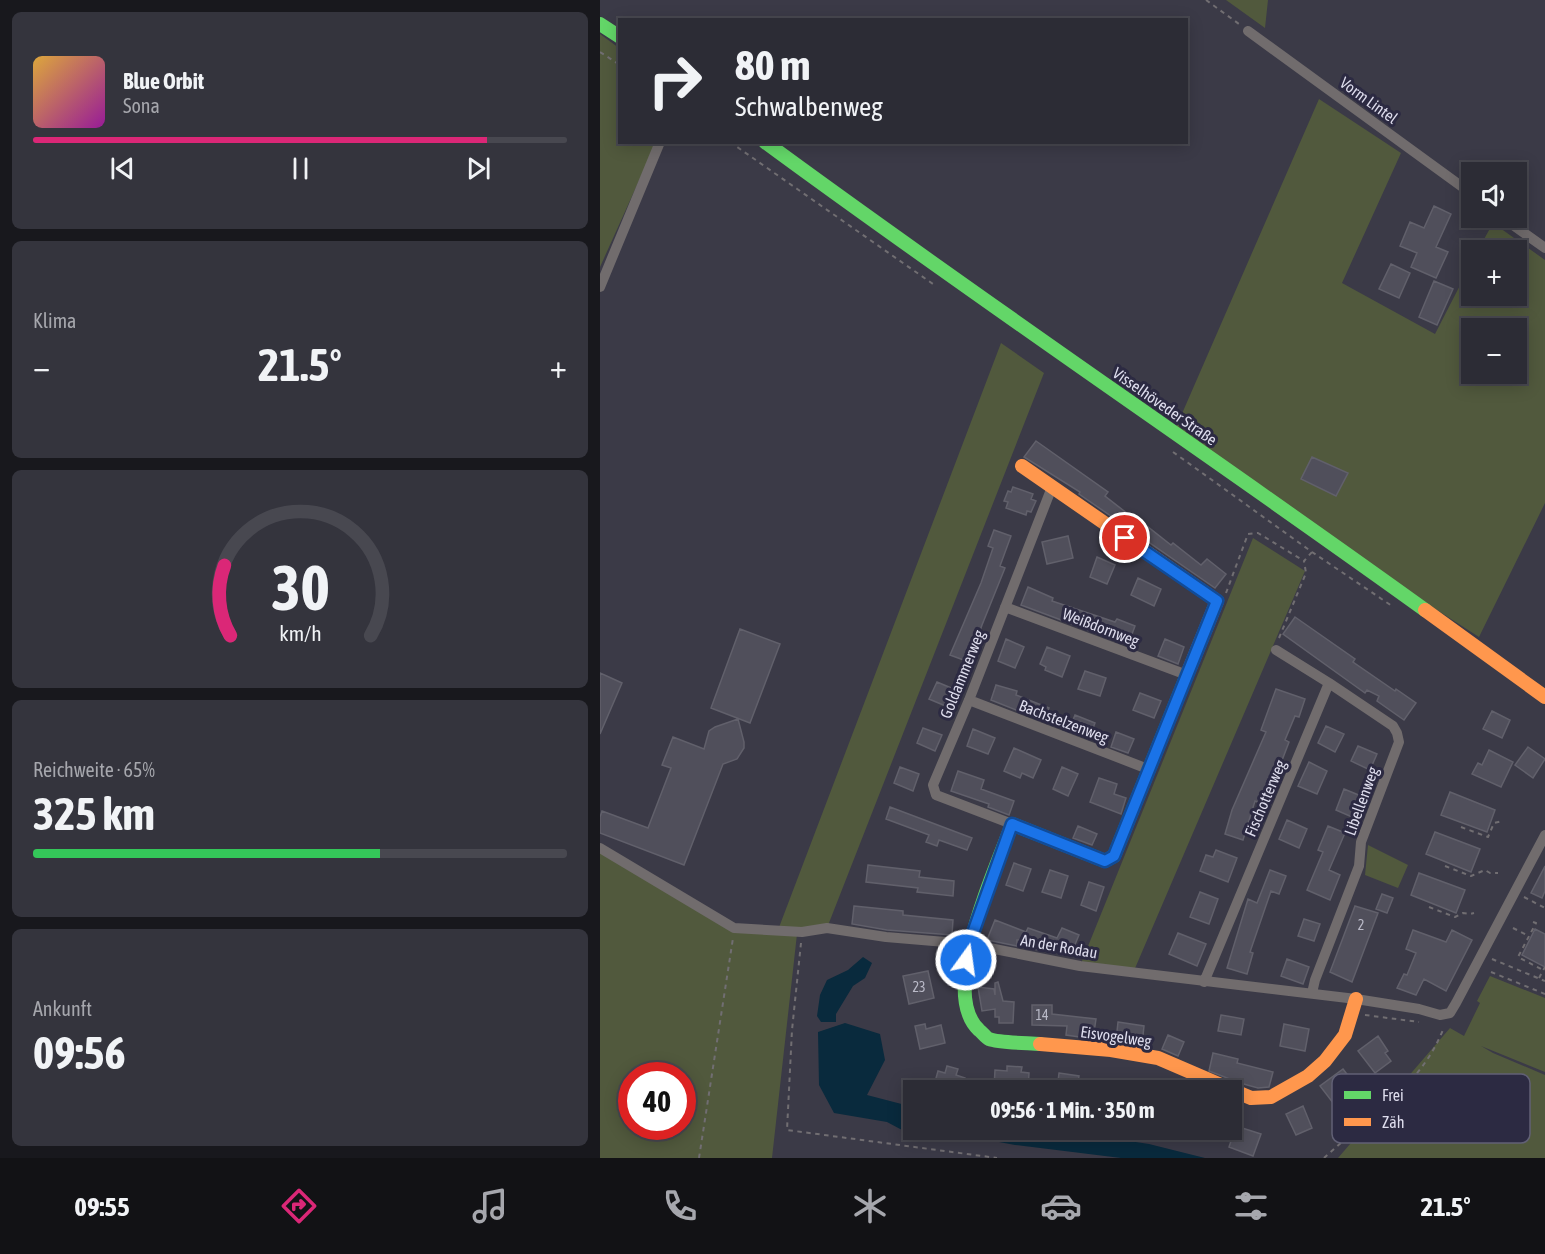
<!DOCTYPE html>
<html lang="de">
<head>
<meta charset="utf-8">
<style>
	:root { --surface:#2c2c35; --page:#34343d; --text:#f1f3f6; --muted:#a6a7ad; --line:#484850; --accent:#db2777 }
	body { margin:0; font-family:"Asap Condensed",sans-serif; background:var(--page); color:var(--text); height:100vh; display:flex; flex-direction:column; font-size:22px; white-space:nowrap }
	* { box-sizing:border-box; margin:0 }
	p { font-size:20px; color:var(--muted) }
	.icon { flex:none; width:33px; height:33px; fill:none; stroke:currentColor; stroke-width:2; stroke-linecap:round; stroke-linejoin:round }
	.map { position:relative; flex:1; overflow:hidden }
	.details { display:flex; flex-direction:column; gap:12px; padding:12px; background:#18181d; width:600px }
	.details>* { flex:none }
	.hud { position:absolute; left:18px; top:18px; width:570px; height:126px; border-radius:0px; box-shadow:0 3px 15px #0003,0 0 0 2px var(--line); background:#2c2c35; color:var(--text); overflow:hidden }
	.buttons { position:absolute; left:861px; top:162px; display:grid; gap:12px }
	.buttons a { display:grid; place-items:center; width:66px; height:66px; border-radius:0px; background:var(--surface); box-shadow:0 3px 15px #0003,0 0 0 2px var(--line); font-size:30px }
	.speed { position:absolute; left:18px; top:1062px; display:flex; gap:12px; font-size:30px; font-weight:700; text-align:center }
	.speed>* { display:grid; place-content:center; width:78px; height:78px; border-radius:50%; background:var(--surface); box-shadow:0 3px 15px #0003,0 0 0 2px var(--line); line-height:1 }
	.speed .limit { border:9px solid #d22; background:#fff; color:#111 }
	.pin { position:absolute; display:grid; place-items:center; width:51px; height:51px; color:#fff; margin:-26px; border:3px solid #fff; border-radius:50%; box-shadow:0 2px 6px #0007 }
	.me { position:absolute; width:66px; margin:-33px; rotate:14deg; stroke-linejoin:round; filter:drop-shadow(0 0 4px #0008) }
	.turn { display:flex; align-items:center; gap:21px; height:126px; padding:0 18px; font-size:27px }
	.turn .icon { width:78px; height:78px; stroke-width:2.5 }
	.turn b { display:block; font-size:42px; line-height:51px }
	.big { font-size:45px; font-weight:700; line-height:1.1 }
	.details .widget { flex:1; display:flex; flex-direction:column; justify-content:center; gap:9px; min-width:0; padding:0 21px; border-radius:9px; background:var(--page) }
	.details .dial { align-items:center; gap:0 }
	.dial svg { height:156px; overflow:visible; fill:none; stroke:var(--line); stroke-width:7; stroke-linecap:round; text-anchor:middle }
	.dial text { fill:var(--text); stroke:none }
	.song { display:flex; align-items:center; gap:18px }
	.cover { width:72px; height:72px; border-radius:9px; background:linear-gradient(135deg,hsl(40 70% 55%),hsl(300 70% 35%)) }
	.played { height:6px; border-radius:3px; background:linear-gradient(90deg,var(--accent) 85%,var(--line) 85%) }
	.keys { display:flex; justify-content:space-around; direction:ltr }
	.heat { display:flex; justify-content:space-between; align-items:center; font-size:33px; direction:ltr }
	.charge { height:9px; border-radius:4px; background:linear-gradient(90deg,#34c759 65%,var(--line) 0) }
	.trip { position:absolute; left:303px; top:1080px; width:339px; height:60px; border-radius:0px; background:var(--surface); box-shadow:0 3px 15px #0003,0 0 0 2px var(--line); font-weight:700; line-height:60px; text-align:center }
	.tabs { display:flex; height:96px; justify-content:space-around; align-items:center; background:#121215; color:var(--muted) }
	.tabs .icon { width:42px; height:42px }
	.tabs .active { color:var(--accent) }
	.tabs b { font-size:27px; color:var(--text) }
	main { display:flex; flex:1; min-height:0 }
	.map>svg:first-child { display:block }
	.green { fill:#51593d; fill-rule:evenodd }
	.water { fill:#092a3d }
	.building { fill:#504f5b; stroke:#61606b; stroke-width:1.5 }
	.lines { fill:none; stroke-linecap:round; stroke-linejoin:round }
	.path { stroke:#716e72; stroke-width:2; stroke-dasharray:4.5 4.5; stroke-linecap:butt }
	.street { stroke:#716c6d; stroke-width:10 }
	.fast { stroke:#63d668; stroke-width:14 }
	.slow { stroke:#ff974d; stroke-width:14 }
	.route-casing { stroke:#114b97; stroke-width:15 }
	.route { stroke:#1a73e8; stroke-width:10 }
	.labels { text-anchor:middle; stroke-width:6; stroke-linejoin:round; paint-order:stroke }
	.number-label { font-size:14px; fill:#babac8 }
	.street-label { font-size:16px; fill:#dedded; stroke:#2c2a42 }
	.key { fill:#2c2a42; stroke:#616075; stroke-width:1.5 }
	.key-label { font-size:16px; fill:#dedded }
</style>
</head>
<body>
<main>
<section class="details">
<div class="widget">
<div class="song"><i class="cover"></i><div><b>Blue Orbit</b><p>Sona</p></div></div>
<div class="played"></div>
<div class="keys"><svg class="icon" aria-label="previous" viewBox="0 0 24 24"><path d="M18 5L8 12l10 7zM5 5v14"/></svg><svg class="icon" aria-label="pause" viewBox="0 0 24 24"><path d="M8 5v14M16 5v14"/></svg><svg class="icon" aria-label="next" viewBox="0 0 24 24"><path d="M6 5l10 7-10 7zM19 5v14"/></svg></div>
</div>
<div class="widget"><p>Klima</p>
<div class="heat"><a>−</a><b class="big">21.5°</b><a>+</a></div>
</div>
<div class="widget dial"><svg viewBox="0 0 100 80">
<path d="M14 69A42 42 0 1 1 86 69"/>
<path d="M14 69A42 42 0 0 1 11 33" stroke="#db2777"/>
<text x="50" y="56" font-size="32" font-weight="700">30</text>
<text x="50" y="72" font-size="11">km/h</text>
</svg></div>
<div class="widget"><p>Reichweite · 65%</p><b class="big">325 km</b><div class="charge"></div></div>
<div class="widget"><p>Ankunft</p><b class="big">09:56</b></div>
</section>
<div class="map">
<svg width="945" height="1158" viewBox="0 0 945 1158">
	<rect width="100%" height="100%" fill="#3b3a47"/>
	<path class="green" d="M626 0H668L665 28Z
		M0 34 19 48 20 142 56 143 0 267Z
		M719 99 801 153 742 283 835 334 871 264 872 296H916V250H878L893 223 945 260V503L879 637 722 536 574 432ZM872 328H916V374H872Z
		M401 343 444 373 227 928 178 930Z
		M653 538 705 571 533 973 480 966Z
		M768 845 808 865 798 888 765 875Z
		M0 851 134 929 197 934 172 1158H0ZM32 1076H82V1126H32Z
		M890 976 945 998V1072L881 1046 893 1053 945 1075V1158H738L850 1028 864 1036 880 1003 877 1001Z"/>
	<path class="water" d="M263 957 272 963 265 978 253 986 236 1014V1022H221L217 1016 220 995 227 980 248 970Z
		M245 1023 280 1034 285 1060 267 1095 313 1107 314 1130H456L549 1144 605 1158H521L415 1145 357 1134 317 1138 287 1122 234 1113 219 1085 218 1032Z"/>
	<path class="building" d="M834 206 851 214 836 247 848 252 836 278 811 267 817 253 800 246 810 222 824 228Z
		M791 264 810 273 799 298 779 289Z
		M834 281 853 289 837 325 819 317Z
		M436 441 508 492 505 496 542 525 543 523 571 545 573 543 601 565 607 559 626 574 615 588 479 494 480 492 424 457Z
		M712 457 748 473 736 496 701 479Z
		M413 487 433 494 431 499 436 501 431 512 427 511 426 515 406 508 408 502 404 501 408 491 411 492Z
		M394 530 411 536 400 566 405 568 382 625 369 662 350 655 381 583 393 548 388 546Z
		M468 536 473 558 447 564 442 542Z
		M497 557 515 565 507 584 490 577Z
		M538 578 561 589 554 606 531 595Z
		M428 587 453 598 452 601 515 622 517 619 535 626 528 645 421 605Z
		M695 617 755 659 753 662 795 691 796 689 816 703 804 720 777 701 779 696 767 690 765 693 683 634Z
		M140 629 180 644 150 723 111 708Z
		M406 639 424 647 415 668 398 661Z
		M565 639 584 647 578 664 558 656Z
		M447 647 470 656 462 677 445 670 446 667 440 664Z
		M485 671 506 678 500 696 478 689Z
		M0 673 22 683 0 734Z
		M337 682 356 690 348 707 329 699Z
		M396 685 417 691 416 695 449 708 444 721 391 700Z
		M676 689 705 699 699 717 695 716 685 740 689 742 665 805 655 801 643 840 625 834 632 810 666 732 661 730Z
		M540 693 561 701 554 718 533 710Z
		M892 711 910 720 902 738 883 729Z
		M475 715 495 723 489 738 469 730Z
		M138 719 144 742V748L137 759 123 764 84 865 0 833V817L2 811 48 828 71 768 62 765 73 737 104 749 109 731 115 727Z
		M726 726 744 734 735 752 718 743Z
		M323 728 342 735 335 751 317 743Z
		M373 729 395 738 388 754 367 746Z
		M516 732 534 739 528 753 511 747Z
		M758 746 777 754 770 770 751 761Z
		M928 747 945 759 933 778 915 765Z
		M414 748 441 760 433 778 422 773 420 778 404 771Z
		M889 750 913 762 901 787 872 774 878 763 882 765Z
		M709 762 727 771 717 794 698 786Z
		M300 767 319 774 313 791 294 783Z
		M462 767 478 774 468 796 453 789Z
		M358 771 384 780 381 789 414 801 409 815 388 807 389 804 351 791Z
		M499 778 517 784 514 794 526 798 521 814 490 802Z
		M744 789 761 796 752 817 736 810Z
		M850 792 895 810 887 832 841 815Z
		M290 807 372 838 367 850 339 840 337 846 326 842 329 835 286 819Z
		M687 820 707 829 699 848 679 839Z
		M478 826 497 834 492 845 473 838Z
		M728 826 745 833 729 870 740 875 730 900 707 890 723 852 718 850Z
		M835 832 880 849 871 872 826 854Z
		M616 850 637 858 628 882 600 871 606 855 613 857Z
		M414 863 431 869 423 891 406 885Z
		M268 865 320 871 319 877 354 881 353 896 317 892 318 888 266 882Z
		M945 866V891L942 898 931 893Z
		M450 870 468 876 461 898 442 892Z
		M670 870 686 876 679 894 671 891 650 952 653 953 647 974 627 968 648 899 657 903Z
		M819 873 865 890 856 913 811 895Z
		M489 882 504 887 496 911 481 905Z
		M600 892 618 899 609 924 590 917Z
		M782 894 793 898 787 913 776 909Z
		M254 906 303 911V915L353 920 352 935 287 930 252 924Z
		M755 906 778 913 752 982 730 972Z
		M704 919 720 924 714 941 698 936Z
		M395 920 426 932 428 928 457 938 462 928 479 935 471 954 445 944 443 951 433 949V940H417V946L387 940Z
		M935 929 945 934V967L922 955Z
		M813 930 846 942 852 930 872 940 846 991 824 979 816 995 797 988 804 974 807 975 816 953 806 949Z
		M578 933 606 944 597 966 569 954Z
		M687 959 709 967 703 984 681 976Z
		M328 971 334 998 309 1004 303 976Z
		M398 982 403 1001 414 1002 413 1023H399V1017H395V1009L382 1011 378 987 394 989 395 995V983Z
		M432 1005H452V1014L496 1019 493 1039 466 1035 467 1026 432 1025Z
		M621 1015 644 1019 641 1035 618 1031Z
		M518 1022 544 1026 542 1045 516 1041Z
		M325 1024 326 1029 341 1025 345 1043 320 1049 315 1026Z
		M684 1024 709 1029 705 1051 680 1046Z
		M568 1035 584 1042 578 1056 562 1049Z
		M778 1036 788 1051 785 1053 791 1061 775 1073 758 1051Z
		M613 1053 638 1059 637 1063 673 1072 669 1087 658 1088 640 1083 609 1071Z
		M347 1066 358 1069 356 1075 365 1078 362 1090 333 1089 338 1071 345 1073Z
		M407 1066 422 1067 421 1072 429 1073 428 1090H404V1089L394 1088 395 1070 407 1071Z
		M743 1069 753 1082 747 1086 754 1096 737 1108 720 1086Z
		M459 1073 479 1076 477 1090H457Z
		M703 1106 712 1128 696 1135 686 1114Z
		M636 1126 661 1134 653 1156 629 1147Z"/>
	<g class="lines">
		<path class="path" d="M606 0 639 24
			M0 52 20 65
			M130 142 333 284
			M573 452 712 552 792 606
			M626 593 648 534 658 533 704 561
			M679 638 706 573 704 561 712 552
			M861 827 888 837 894 823 902 821
			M845 866 871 876 885 870 890 873H898
			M924 897 945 908
			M829 907 855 917 863 913 870 914 874 913
			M933 922 936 923 918 957 943 970
			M913 928 929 936
			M201 943 192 1030 187 1130 397 1158
			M892 959 945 981
			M891 972 945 994
			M939 978 945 967
			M765 1015 819 1022
			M99 1158 133 938
			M724 1158C768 1117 822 1086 844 1027"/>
		<path class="street" d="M648 31 872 194
			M903 218 945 248
			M0 287 60 142
			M405 607 587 675
			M369 700 548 769
			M412 824 336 795 333 785 369 700 452 487
			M0 848 134 928 202 932 227 928 286 937 369 944 480 966 756 999 819 1009 840 1015 850 1013 856 1003 945 835
			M604 982 729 683 676 650
			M712 993 715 980 759 866 761 842 799 742 797 733 793 726 729 683"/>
		<path class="fast" d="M0 24 20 37
			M165 142C382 302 606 452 825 610
			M440 1044C429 1043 399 1043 389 1039 386 1038 382 1032 379 1030 338 992 396 869 412 824L505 861 514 856 589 670"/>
		<path class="slow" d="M422 466 617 601 589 670
			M825 610 945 697
			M440 1044 511 1050 558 1058 651 1098 671 1097 708 1076 725 1061 745 1035 756 999"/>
	</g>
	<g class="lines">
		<g class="route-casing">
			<path id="route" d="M366 960 369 944 412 824 505 861 514 856 617 601 525 538"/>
		</g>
		<use href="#route" class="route"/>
	</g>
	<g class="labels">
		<g class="number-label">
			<text x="761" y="930">2</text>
			<text x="319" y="992">23</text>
			<text x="442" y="1020">14</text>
		</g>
		<g class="street-label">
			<text transform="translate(769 100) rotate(36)" y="6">Vorm Lintel</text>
			<text transform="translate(565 406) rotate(35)" y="6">Visselhöveder Straße</text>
			<text transform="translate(501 627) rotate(21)" y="6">Weißdornweg</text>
			<text transform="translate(362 674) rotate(-68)" y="6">Goldammerweg</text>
			<text transform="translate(464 721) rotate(21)" y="6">Bachstelzenweg</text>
			<text transform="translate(665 798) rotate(-67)" y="6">Fischotterweg</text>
			<text transform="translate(761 801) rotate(-70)" y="6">Libellenweg</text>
			<text transform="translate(459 946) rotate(10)" y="6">An der Rodau</text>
			<text transform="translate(516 1036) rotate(8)" y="6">Eisvogelweg</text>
		</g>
	</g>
	<rect x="732" y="1074" width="198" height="69" rx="9" class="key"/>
	<rect x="744" y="1091" width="27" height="8" fill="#63d668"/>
	<rect x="744" y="1118" width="27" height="8" fill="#ff974d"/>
	<g class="key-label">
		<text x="782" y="1101">Frei</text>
		<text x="782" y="1128">Zäh</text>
	</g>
</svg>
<div class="buttons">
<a><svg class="icon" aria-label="sound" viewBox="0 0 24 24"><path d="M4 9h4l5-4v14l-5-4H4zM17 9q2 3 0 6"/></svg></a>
<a>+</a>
<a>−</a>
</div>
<div class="speed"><div class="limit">40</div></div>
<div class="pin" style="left:525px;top:538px;background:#d93025"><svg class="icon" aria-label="arrive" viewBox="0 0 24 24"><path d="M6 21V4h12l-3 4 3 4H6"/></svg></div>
<svg class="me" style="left:366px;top:960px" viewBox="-20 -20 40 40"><circle r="17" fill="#1a73e8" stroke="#fff" stroke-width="3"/><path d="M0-11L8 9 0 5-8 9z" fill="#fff"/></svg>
<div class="trip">09:56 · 1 Min. · 350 m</div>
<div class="hud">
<div class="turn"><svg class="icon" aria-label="right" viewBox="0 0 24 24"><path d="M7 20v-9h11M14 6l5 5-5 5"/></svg><div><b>80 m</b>Schwalbenweg</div></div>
</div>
</div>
</main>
<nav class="tabs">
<b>09:55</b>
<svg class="icon active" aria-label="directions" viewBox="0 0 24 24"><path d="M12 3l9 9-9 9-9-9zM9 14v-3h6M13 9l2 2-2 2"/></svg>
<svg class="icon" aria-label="music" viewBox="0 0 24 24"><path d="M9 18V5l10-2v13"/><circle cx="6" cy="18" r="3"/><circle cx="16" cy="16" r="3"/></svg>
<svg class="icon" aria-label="phone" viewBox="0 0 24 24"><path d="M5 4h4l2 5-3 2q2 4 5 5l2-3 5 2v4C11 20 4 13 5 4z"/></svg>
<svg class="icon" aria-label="climate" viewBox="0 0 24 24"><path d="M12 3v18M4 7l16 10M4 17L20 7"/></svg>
<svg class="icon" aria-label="car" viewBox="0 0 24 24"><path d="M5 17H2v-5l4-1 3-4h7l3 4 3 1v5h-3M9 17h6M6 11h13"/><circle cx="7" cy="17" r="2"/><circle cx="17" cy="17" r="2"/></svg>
<svg class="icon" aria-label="filters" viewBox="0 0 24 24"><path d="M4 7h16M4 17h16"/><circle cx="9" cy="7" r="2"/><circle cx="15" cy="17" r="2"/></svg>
<b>21.5°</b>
</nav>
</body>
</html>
